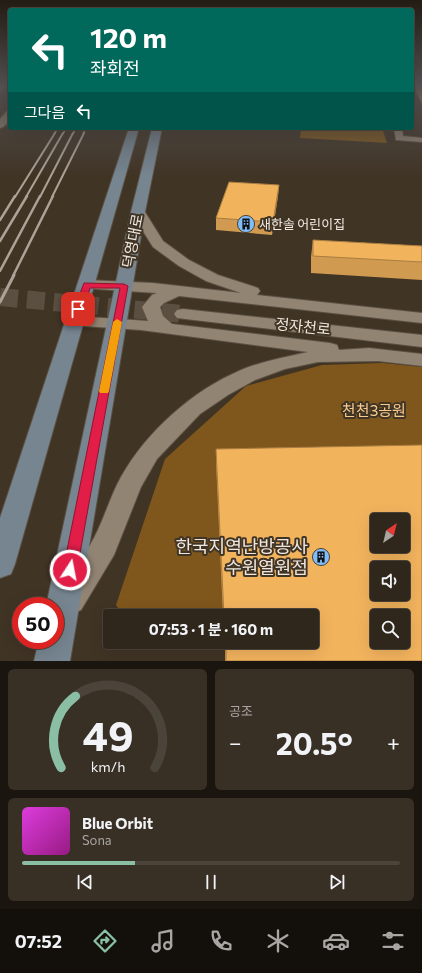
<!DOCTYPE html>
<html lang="ko">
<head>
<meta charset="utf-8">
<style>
	:root { --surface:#30271c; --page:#382f25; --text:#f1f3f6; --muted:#a8a5a3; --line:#4b443b; --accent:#8abfa5 }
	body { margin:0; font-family:Commissioner,"Noto Sans KR",sans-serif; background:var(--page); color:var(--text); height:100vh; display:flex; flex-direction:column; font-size:15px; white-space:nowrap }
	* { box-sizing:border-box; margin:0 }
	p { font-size:13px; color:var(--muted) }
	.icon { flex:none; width:22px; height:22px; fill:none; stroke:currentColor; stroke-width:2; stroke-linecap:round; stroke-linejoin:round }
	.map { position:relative; height:661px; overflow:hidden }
	.sheet { display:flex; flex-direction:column; gap:8px; padding:8px; background:#1a150f; flex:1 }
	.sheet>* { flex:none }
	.top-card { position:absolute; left:8px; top:8px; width:406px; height:122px; border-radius:4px; box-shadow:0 4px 16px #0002,0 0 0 1px var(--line); background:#00695c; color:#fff; overflow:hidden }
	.needle { width:26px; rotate:35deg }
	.tools { position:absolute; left:370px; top:513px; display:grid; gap:8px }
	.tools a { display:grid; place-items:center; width:40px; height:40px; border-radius:4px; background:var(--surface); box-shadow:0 4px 16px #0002,0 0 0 1px var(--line); font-size:20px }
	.speed { position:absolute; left:12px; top:597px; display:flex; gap:8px; font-size:20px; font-weight:700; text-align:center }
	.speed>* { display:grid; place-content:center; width:52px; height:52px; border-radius:50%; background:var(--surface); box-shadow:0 4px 16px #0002,0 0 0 1px var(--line); line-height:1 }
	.speed .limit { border:6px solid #d22; background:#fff; color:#111 }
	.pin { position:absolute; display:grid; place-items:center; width:34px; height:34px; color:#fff; margin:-17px; border-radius:8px; box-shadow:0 2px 6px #0006 }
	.me { position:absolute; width:44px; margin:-22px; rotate:11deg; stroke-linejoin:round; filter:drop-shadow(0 0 3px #0008) }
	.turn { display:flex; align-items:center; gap:14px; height:84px; padding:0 16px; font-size:18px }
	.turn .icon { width:52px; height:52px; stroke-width:2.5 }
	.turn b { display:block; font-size:28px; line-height:34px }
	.then { display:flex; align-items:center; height:38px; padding:0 16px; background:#0003; gap:8px; font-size:15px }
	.big { font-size:30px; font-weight:700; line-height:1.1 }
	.sheet .tile { flex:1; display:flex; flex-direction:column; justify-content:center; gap:6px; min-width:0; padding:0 14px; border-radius:6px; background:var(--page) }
	.sheet .dial { align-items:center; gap:0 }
	.dial svg { height:104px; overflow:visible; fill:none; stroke:var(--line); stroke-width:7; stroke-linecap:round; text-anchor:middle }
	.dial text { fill:var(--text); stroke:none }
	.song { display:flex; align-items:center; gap:12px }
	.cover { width:48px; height:48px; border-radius:6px; background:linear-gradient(135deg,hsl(300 70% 55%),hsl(310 70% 35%)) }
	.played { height:4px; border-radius:2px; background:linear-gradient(90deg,var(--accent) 30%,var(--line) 30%) }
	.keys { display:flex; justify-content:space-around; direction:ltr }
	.heat { display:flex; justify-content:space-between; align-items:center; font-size:22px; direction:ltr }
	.sheet .tiles { flex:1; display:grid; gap:8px; grid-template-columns:1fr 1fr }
	.tile:last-child { grid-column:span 2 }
	.trip { position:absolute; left:103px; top:609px; width:216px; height:40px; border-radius:4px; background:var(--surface); box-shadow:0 4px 16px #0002,0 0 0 1px var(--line); font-weight:700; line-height:40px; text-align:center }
	.menu { display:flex; height:64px; justify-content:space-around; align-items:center; background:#13100b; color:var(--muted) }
	.menu .icon { width:28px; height:28px }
	.menu .current { color:var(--accent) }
	.menu b { font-size:18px; color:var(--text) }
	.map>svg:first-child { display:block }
	.green { fill:#7f571d }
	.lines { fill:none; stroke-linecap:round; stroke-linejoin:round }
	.tertiary-tunnel { stroke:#5a4f41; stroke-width:18; stroke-dasharray:18 9; stroke-linecap:butt }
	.minor-casing { stroke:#5b5143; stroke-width:2 }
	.tertiary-casing { stroke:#5b5143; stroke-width:2 }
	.secondary-casing { stroke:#5b5143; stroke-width:2 }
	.minor { fill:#928473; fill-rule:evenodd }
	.tertiary { fill:#928473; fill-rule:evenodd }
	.secondary { fill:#768590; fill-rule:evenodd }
	.rail-far3 { stroke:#aca297; stroke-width:1.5 }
	.rail-far2 { stroke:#aca297; stroke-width:2 }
	.rail-far1 { stroke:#aca297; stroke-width:2.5 }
	.rail { stroke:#aca297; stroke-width:3 }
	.wall { fill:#d09a50 }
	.shaded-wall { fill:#a97d41 }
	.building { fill:#f2b35d; stroke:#a97d41; fill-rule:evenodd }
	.route { fill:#e11d48; stroke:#92132f }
	.slow { fill:#f59e0b }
	.labels { text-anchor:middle; stroke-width:4; stroke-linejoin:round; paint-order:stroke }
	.far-poi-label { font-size:13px; fill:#efe7de; stroke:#403425; text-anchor:start }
	.street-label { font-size:15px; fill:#efe7de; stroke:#403425 }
	.park-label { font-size:15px; fill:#f9ca8e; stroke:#403425 }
	.near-poi-label { font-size:18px; fill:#efe7de; stroke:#403425; text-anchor:end }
</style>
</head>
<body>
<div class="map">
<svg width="422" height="661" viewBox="0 0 422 661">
	<rect width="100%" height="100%" fill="#403425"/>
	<path class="green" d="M301 128H382L387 143 300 138Z
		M383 363 422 367V458L223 616H124L116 605 165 459 246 386 322 365Z"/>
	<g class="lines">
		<path class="tertiary-tunnel" d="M0 297 183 314"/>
		<g class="minor-casing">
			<path id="minor" d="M394 128H402L403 136 422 138V142L396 140Z"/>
		</g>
		<g class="tertiary-casing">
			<path id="tertiary" d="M10 110C10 118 8 126 0 128V119L7 111Z
				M138 208 143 209 163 241 189 260 218 275 258 288 260 291 257 295 422 313V323L179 296 164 303 160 307 163 316 172 324 330 343 337 345 339 350 369 348 422 354V366L378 361 318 362 285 369 255 380 228 395 200 414 157 459 141 487 114 555 81 610 71 614 61 610 56 600C66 578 83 559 94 538 104 519 110 497 121 477 147 431 192 391 241 370 262 361 286 357 308 352L141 330 68 325 65 321 68 317 74 316 148 321 142 307 152 295 157 293 81 288 79 285 81 282 87 280 153 283 241 293 206 281 179 266 153 247 131 212 133 209Z
				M183 309 422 335V347L177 318 174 314 177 310Z"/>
		</g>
		<g class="secondary-casing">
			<path id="secondary" d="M129 128H139L15 564 11 574 0 578V518Z
				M152 128H162L145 212 70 661H34L39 640H55V606H46L131 212Z"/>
		</g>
		<use href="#minor" class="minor"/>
		<use href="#tertiary" class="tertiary"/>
		<use href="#secondary" class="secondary"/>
		<path class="rail-far3" d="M54 134 58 128
			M63 134 66 128
			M73 134 76 128
			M83 134 86 128"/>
		<path class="rail-far2" d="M15 197 55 133
			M26 197 63 133
			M40 197 73 133
			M52 197 84 133"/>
		<path class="rail-far1" d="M0 220 15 196
			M0 241 27 196
			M0 271 40 196
			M13 276 53 196"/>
		<path class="rail" d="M0 302 14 275"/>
	</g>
	<path class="wall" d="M413 84H422V104Z
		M279 185 278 196 272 235 216 230V218Z
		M313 240 422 246V280L311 273V257Z
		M216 449 422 661H225V642H312V616H223L216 462Z"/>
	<path class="shaded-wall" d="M0 84H9L0 92Z
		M279 185 278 196 272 235 273 222Z"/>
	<path class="building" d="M420 84H422V89Z
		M229 182 279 185 273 222 216 218Z
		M313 240 422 246V262L313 256Z
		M422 445V661H226V642H312V616H224L216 449ZM377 520H403V546H377ZM377 568H403V594H377ZM377 616H403V642H377Z"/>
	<linearGradient id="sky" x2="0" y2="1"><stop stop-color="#231d14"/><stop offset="0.48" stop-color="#535051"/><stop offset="1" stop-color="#535051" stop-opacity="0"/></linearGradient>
	<rect width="422" height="176" fill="url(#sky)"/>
	<path class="route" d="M84 283 124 284 128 286 77 570 75 575 70 577 65 575 63 570 120 288H90L83 309 78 312 74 309Z"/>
	<path class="slow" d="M117 319 122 322 109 391 108 393H100L99 391 113 322Z"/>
	<defs>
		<g id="building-disc" transform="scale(0.9)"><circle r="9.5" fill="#81bdfa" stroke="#403425"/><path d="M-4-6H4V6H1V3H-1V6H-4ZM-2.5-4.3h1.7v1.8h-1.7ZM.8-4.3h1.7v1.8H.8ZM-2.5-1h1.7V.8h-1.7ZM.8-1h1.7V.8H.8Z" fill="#111"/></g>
	</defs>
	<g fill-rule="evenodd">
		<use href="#building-disc" x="246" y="224"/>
		<use href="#building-disc" x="321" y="557"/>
	</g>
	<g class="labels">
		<g class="far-poi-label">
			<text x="259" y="229">새한솔 어린이집</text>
		</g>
		<g class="street-label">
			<text transform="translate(133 241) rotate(-79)" y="5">덕영대로</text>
			<text transform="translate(303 327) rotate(6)" y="5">정자천로</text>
		</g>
		<g class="park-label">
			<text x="374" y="416">천천3공원</text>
		</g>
		<g class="near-poi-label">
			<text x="308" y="553">한국지역난방공사<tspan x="308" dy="21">수원열원점</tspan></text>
		</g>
	</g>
</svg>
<div class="tools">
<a><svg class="needle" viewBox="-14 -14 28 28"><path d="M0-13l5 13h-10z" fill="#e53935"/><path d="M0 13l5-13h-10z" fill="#a8a5a3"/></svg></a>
<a><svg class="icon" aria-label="sound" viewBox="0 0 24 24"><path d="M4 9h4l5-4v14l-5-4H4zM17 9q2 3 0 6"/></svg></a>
<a><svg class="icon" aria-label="search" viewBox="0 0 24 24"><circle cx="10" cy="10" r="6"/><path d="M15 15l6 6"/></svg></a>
</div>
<div class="speed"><div class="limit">50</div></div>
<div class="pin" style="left:78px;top:309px;background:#d93025"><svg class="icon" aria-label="arrive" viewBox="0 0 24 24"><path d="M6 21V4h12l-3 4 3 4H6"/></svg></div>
<svg class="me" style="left:70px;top:570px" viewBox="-20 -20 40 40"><circle r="17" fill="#e11d48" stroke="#fff" stroke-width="3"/><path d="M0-11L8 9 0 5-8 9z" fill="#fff"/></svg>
<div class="trip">07:53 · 1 분 · 160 m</div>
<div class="top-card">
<div class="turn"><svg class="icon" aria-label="left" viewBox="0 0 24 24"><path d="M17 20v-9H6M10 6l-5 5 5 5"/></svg><div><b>120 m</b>좌회전</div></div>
<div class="then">그다음<svg class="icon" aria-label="left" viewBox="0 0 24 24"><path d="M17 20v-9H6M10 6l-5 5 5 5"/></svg></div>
</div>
</div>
<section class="sheet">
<div class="tiles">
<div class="tile dial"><svg viewBox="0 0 100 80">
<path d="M14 69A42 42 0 1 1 86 69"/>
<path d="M14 69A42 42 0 0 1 25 14" stroke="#8abfa5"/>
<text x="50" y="56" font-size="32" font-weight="700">49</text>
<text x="50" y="72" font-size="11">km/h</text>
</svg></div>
<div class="tile"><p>공조</p>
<div class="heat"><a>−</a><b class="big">20.5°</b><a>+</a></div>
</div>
<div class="tile">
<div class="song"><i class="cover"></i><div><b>Blue Orbit</b><p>Sona</p></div></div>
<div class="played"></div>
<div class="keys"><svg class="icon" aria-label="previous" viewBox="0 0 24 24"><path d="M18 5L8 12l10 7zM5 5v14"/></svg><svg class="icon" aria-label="pause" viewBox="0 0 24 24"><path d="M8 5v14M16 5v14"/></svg><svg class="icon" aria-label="next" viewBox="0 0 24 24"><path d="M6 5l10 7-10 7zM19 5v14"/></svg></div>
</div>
</div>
</section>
<nav class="menu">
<b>07:52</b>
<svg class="icon current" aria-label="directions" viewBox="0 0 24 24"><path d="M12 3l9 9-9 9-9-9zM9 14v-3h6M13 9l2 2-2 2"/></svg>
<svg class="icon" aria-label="music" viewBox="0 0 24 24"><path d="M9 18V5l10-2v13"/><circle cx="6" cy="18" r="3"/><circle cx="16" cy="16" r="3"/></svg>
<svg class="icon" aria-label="phone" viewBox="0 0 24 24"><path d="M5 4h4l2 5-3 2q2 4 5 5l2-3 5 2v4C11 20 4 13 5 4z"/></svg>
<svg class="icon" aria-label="climate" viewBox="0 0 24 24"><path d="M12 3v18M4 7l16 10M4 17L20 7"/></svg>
<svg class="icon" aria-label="car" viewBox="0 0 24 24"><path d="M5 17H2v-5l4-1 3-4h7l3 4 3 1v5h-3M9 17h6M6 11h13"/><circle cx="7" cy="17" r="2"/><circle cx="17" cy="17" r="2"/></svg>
<svg class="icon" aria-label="filters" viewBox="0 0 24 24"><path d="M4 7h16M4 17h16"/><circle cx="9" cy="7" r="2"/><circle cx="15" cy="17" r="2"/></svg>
</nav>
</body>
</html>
